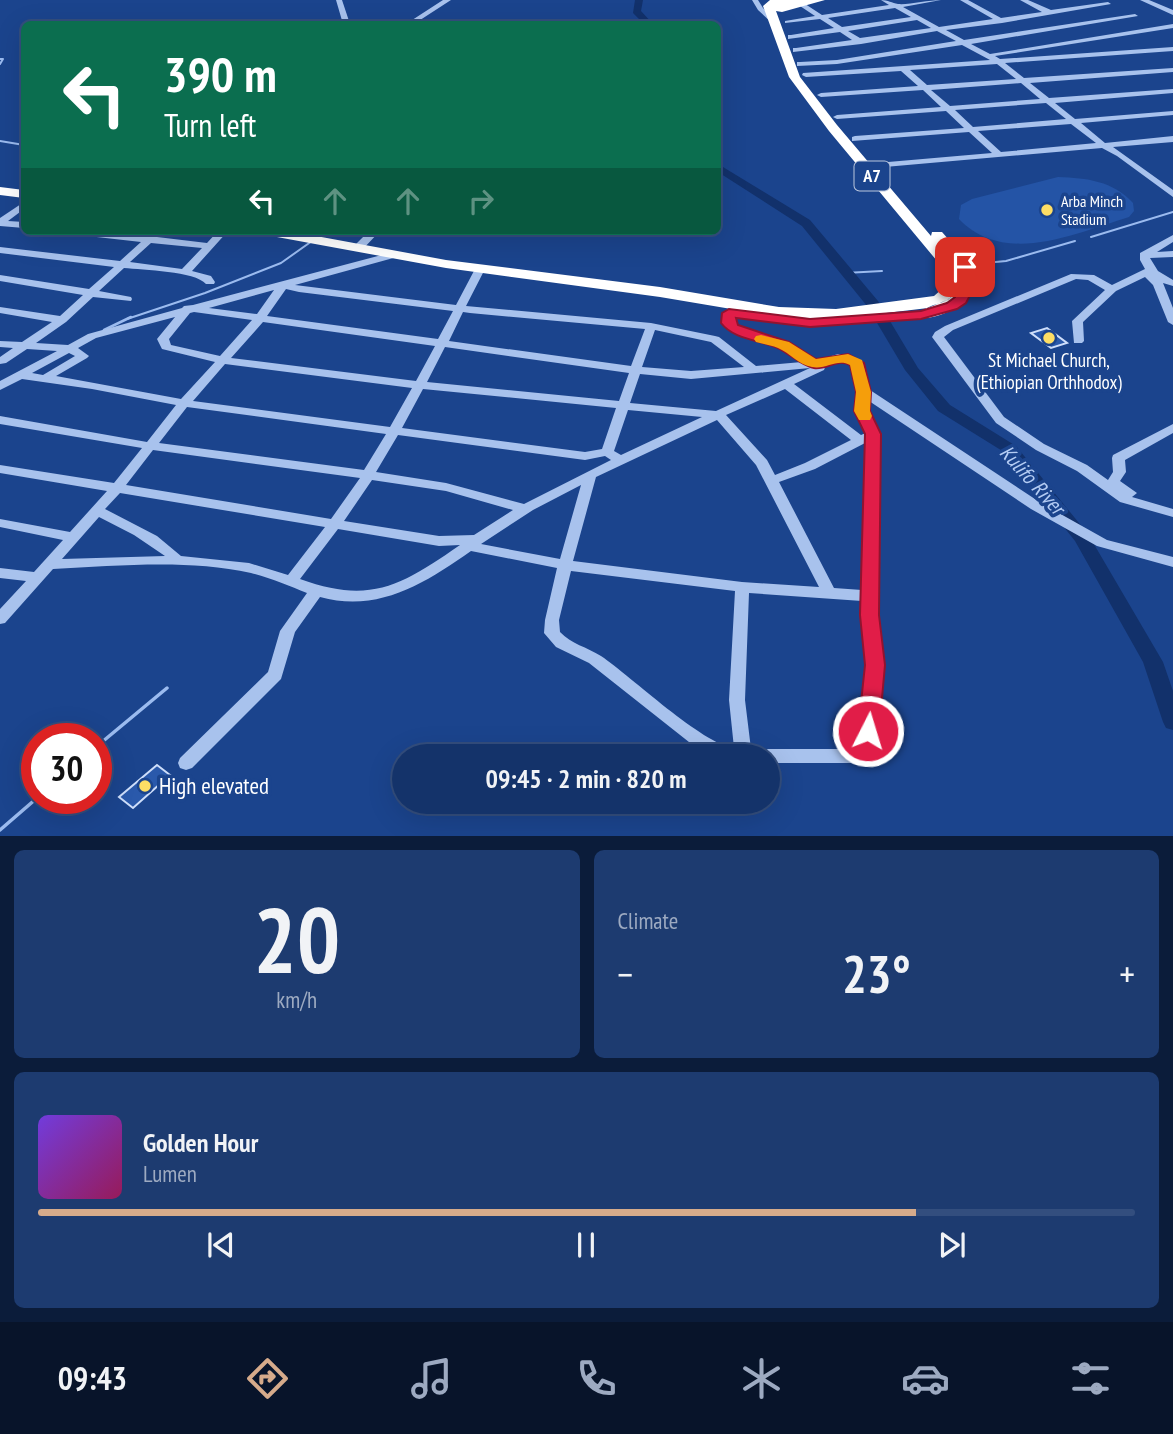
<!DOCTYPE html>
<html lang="en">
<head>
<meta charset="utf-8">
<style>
	:root { --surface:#14336a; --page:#1d3b70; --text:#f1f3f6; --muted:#9daac1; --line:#334e7e; --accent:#d6ab8b }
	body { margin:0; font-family:"PT Sans Narrow",sans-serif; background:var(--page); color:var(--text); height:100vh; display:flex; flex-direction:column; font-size:26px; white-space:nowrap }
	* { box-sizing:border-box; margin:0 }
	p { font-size:23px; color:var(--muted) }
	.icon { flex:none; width:38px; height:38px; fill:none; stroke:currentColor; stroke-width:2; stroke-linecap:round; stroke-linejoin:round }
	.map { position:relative; height:836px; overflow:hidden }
	.drawer { display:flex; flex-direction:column; gap:14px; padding:14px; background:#0b1c3a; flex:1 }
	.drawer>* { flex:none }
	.hud { position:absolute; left:21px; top:21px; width:700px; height:214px; border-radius:10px; box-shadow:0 7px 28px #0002,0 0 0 2px var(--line); background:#0b6e4f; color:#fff; overflow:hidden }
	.speed { position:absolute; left:21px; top:723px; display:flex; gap:14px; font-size:35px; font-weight:700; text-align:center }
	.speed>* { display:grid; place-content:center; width:91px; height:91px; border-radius:50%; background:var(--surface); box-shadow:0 7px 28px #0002,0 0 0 2px var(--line); line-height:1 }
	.speed .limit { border:10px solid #d22; background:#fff; color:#111 }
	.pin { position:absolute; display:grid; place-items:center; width:60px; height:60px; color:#fff; margin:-30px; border-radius:14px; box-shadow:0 4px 10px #0006 }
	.me { position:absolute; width:77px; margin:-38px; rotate:5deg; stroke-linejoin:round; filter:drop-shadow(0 0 5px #0008) }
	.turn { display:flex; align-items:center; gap:24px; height:147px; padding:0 28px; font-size:32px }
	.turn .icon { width:91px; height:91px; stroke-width:2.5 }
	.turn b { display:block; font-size:49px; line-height:60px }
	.lanes { display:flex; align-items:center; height:66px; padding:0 28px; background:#0003; justify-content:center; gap:35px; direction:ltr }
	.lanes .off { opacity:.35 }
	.big { font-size:52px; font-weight:800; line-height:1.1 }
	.drawer .tile { flex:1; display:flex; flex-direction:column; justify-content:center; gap:10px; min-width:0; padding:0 24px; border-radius:10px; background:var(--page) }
	.drawer .dial { align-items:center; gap:0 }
	.dial b { font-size:91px; line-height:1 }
	.song { display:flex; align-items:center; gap:21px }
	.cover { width:84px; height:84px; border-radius:10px; background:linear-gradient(135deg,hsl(260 70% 55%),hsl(330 70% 35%)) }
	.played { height:7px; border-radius:4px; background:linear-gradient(90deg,var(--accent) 80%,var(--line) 80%) }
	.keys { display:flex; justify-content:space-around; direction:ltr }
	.heat { display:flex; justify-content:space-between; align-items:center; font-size:38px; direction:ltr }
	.drawer .tiles { flex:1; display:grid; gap:14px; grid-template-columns:1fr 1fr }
	.tile:last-child { grid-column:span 2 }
	.trip { position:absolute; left:392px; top:744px; width:388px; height:70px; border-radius:35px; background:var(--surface); box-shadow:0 7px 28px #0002,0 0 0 2px var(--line); font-weight:800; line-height:70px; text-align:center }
	.tabs { display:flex; height:112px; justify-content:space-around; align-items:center; background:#08142a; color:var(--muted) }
	.tabs .icon { width:49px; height:49px }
	.tabs .selected { color:var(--accent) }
	.tabs b { font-size:32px; color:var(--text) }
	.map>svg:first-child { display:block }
	.green { fill:#2454a6 }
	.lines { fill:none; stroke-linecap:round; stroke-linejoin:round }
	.stream-far2 { stroke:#9bbbef; stroke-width:2 }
	.stream-far1 { stroke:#9bbbef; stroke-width:2.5 }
	.stream { stroke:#9bbbef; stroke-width:3.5 }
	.river { fill:#12316b; fill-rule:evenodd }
	.building { fill:#2a59ab; stroke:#cedefa; stroke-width:2 }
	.minor { fill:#a8c2ed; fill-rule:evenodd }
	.highway { fill:#fff; fill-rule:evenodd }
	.route { fill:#e11d48; stroke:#92132f; stroke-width:2 }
	.slow { fill:#f59e0b }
	.poi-dot { fill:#fede65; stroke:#1b448d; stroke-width:2.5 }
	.labels { text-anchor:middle; stroke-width:7; stroke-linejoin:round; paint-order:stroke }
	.far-poi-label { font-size:16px; fill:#fff; stroke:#1b448d; text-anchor:start }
	.shield { fill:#1b448d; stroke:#bbc7dd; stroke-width:2 }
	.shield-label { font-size:18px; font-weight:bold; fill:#fff }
	.poi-label { font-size:19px; fill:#fff; stroke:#1b448d }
	.water-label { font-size:21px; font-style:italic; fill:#b4ccf4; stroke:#1b448d }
	.near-poi-label { font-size:23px; fill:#fff; stroke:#1b448d; text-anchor:start }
</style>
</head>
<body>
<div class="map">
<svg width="1173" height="836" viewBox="0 0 1173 836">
	<rect width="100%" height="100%" fill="#1b448d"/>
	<path class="green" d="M1058 177C1087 178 1113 181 1133 203L1134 211 1129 217C1076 233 1005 267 959 219L961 205 972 199Z"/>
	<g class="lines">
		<path class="stream-far2" d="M0 59H3L0 64
			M0 141 24 145
			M317 237 326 231
			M1091 237 1173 212
			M975 264 1006 261 1075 241
			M845 273 882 271
			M127 319 205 293 281 263 312 241"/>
		<path class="stream-far1" d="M104 330 131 317"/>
		<path class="stream" d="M96 747 167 688
			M0 830 37 798"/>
		<path class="river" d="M635 0H643L641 11 653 24H644L633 13Z
			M718 164 810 220 878 301 918 368 950 405 1016 446 1088 534 1163 662 1173 691V730L1166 728 1163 722 1143 662 1075 541 1004 452 938 411 905 370 867 306 802 226 718 172Z"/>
	</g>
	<path class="building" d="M1047 328 1067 343 1051 348 1031 333Z
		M157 765 170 775 133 808 119 797Z"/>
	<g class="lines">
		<path class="minor" d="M336 0H342L350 24H343Z
			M443 0H451L414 24H406Z
			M752 0H758L763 8 777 22V24H773L758 10Z
			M791 0H799L822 15 889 5 881 0C888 0 892 3 898 4 909 5 928 0 941 0L903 7 939 27 993 19 960 0H968L1001 18 1042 12 1020 0H1028L1051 10 1108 2 1111 4 1002 23 946 30 964 40 1135 14 1138 16 971 44 990 54 1173 24V28L995 56 1000 59 1173 47V51L1005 63 1024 78 1173 68V72L1030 83 1049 98 1173 89V93L1055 103 1075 119 1173 111V115L1081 123 1105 143 1173 136V142L1113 147 1173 190V197L1117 156 1102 148 862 169 861 167 865 164 992 153 969 132 852 141V137L855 136 964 128 946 111 837 119 833 117 837 115 941 107 923 90 821 97 817 95 821 93 918 86 901 71 806 77 802 75 803 73 990 60 962 45 837 64 797 66V62H800L837 60 956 41 937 31 861 44 793 52V48H796L852 40 840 32 788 39V35H791L834 28 820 19 785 23V21L815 16ZM895 8 911 17 842 27 828 18ZM917 20 931 28 860 38 848 31ZM997 64 1016 79 927 85 910 70ZM1021 83 1040 99 950 106 931 90ZM1046 103 1066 119 973 127 955 110ZM1071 124 1096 143 1001 152 978 131Z
			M1140 0H1149L1173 10V15Z
			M24 202V209L8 221 24 222V228L0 226V218Z
			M65 231H97L147 236 152 231H163L157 237 207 243 218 231H228L192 271 211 276 215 282 214 284H206C195 271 143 270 124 268L99 291 131 297 132 299 131 301 93 297 66 322 36 343 68 345 88 334 182 308 184 306 193 305 393 252 397 253V257L295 285 456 305 475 269 480 266 485 269 466 306 651 323 715 336 719 337 756 366 802 362 780 347 728 330 723 323 725 311H733L734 323 736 326 788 343 815 361 838 354 861 361 870 390 1041 503 1107 540 1173 557V567L1097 546 1031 509 869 401 868 411 879 434 876 615 883 665 876 749 874 754 852 763H768V756H715L694 746 589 663 556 647 544 633 545 620 557 568 471 551C424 584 378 613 320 597L295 632 281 679 192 768 186 770 180 768 178 763 180 758 268 672 280 631 307 593C289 586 271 578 251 573 187 559 118 566 53 569L5 623 0 624V609L26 581 0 578V568L34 572 63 540 0 527V519L70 532 107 491 0 473V465L114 483 142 448 0 424V416L147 442 176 405 92 389 22 379 0 390V381L57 351 27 349 6 363 0 364V357L13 348 0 347V341L22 342 52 322 0 313V307L60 316 83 295 0 281V275L89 289 114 267 0 253V247L120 261 141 242 70 234ZM151 243 202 248 182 269 130 262ZM286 289 299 292 453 311 438 339 267 316ZM274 290 257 314 209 308ZM194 312 252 320 220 356 171 345 169 339 190 313ZM463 312 470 313 645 329 631 366 449 341ZM175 317 157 339 162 349 215 362 181 399 56 376 87 358 89 356 78 348 96 338ZM263 322 435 346 416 381 231 358ZM655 330 711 342 744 367 691 371 642 367ZM445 347 629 373 619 401 427 382ZM69 353 75 356 43 375 32 373ZM834 362H843L852 365 858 392 856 411 866 433 861 435 794 384 824 370 826 365ZM225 364 412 388 390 427 193 401ZM810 368 716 411 630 403 640 374 691 379ZM423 389 616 408 602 449 585 452 402 428ZM785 389 851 440 805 463 775 475 767 460 726 415ZM187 407 386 434 364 470 159 443ZM628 410 702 417 621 455 614 451ZM717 420 756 465 819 587 742 582 573 561 596 477ZM398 435 585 460 605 456 611 460 524 504 446 483 376 472ZM867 442 862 590 834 588 779 482 815 469ZM153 450 360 478 331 519 126 485ZM372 480 446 491 513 510 474 535 439 536 344 521ZM581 485 560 559 481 544 533 510ZM120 493 325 527 288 575 249 563 181 556 157 536 105 509ZM99 517 134 535 165 556 62 559ZM338 529 439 546 460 545C402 585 371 605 300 579ZM571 571 735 591 729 700 734 748C702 744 632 677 601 656 587 647 571 644 560 632L559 620ZM749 593 862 601V615L867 665 860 745 851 749H768L762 752 751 749 745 700Z
			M369 231H380L362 250H354V246Z
			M1173 235V242L1157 252 1173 251V257L1150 258 1158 271 1173 280V286L1163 283 1173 308V325L1168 322 1153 285 1145 277 1116 291 1083 322 1084 341 1082 343H1074L1072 321 1105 290 1088 280 1076 279 953 330 944 337 1004 417 1044 444 1087 465 1108 480 1113 472 1112 458 1113 455 1173 424V433L1125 460 1126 472 1120 481 1137 493 1132 497 1173 509V517L1120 502 1077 471 1036 450 996 423 932 337 935 332 945 326 1071 274 1094 275 1112 285 1145 269 1140 260V253Z"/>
		<path class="highway" d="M770 0H825L782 12 776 11 800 77 837 125 931 236 932 232H942L970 264 978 282C966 304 953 313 928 318L920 313C936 299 947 309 964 282L961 275 957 289 949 299 928 308 836 319 779 317 660 297 446 268 266 235 259 231H289L446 260 660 287 779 307 836 309 934 296 942 289 947 273 829 131 789 77 763 6Z
			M0 187 24 190V198L0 195Z"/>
	</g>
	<path class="route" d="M965 263 972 267 977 282 966 303 957 309 921 319 810 327 736 318 738 325 789 342 816 359 848 354 864 363 871 392 870 411 881 434 879 615 885 665 879 731 876 737 868 740 861 737 858 731 865 665 860 615 865 434 854 411 856 392 850 365C837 358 827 370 814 368 801 365 791 355 780 349 761 340 734 340 721 323L722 313 729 309 810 319 921 311 947 303 955 297 964 282 959 267Z"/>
	<path class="slow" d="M761 335 789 342 816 359 848 354 862 360 871 392 870 411 872 416 870 420H859L854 411 856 392 850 365C837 358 826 370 812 367 799 365 790 353 778 348 771 345 763 344 756 342L754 339 756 336Z"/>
	<g class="poi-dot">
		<circle cx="1047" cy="210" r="7"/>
		<circle cx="1049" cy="338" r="7"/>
		<circle cx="145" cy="786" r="7"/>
	</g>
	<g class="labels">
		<g class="far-poi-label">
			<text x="1061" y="207">Arba Minch<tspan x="1061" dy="18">Stadium</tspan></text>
		</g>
		<rect class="shield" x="854.5" y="161.5" width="35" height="29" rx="5"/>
		<g class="shield-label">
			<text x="872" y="182">A7</text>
		</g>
		<g class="poi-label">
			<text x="1049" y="367">St Michael Church,<tspan x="1049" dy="22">(Ethiopian Orthhodox)</tspan></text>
		</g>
		<g class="water-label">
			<text transform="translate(1032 480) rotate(48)" y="7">Kulifo River</text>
		</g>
		<g class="near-poi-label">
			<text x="159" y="794">High elevated</text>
		</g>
	</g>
</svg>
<div class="speed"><div class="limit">30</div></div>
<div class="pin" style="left:965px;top:267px;background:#d93025"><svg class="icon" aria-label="arrive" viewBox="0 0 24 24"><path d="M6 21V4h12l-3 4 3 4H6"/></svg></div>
<svg class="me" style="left:868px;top:731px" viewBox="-20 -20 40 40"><circle r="17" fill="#e11d48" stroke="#fff" stroke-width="3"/><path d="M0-11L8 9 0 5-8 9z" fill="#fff"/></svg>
<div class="trip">09:45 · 2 min · 820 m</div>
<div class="hud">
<div class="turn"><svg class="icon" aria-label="left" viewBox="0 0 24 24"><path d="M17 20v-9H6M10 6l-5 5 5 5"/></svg><div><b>390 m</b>Turn left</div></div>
<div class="lanes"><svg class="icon" aria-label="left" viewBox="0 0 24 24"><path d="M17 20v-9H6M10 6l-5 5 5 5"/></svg><svg class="icon off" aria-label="ahead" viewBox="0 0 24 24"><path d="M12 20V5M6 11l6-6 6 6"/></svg><svg class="icon off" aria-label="ahead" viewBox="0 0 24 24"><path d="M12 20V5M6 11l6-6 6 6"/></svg><svg class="icon off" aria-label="right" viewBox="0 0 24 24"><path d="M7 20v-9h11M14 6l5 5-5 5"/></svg></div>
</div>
</div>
<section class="drawer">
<div class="tiles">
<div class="tile dial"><b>20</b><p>km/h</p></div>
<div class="tile"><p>Climate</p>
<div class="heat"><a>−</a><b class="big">23°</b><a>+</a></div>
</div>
<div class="tile">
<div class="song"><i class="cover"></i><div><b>Golden Hour</b><p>Lumen</p></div></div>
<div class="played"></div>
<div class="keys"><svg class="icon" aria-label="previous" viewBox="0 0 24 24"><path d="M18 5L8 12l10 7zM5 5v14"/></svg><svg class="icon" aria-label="pause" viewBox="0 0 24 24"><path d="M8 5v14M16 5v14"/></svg><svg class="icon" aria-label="next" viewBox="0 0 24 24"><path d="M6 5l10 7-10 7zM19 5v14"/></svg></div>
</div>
</div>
</section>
<nav class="tabs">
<b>09:43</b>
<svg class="icon selected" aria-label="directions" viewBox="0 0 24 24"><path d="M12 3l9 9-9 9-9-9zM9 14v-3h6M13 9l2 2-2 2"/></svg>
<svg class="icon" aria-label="music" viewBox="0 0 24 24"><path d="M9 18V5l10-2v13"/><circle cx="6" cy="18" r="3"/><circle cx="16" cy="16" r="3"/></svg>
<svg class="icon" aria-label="phone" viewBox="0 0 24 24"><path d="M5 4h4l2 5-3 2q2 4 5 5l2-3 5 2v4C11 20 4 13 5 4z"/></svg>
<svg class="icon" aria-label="climate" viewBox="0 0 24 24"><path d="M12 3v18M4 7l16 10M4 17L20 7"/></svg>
<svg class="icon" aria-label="car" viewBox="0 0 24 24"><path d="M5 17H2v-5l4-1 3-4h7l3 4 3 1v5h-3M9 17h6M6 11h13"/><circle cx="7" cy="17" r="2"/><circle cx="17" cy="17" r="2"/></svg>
<svg class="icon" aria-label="filters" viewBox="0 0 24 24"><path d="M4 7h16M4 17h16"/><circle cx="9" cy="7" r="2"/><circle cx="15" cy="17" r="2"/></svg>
</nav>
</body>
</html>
